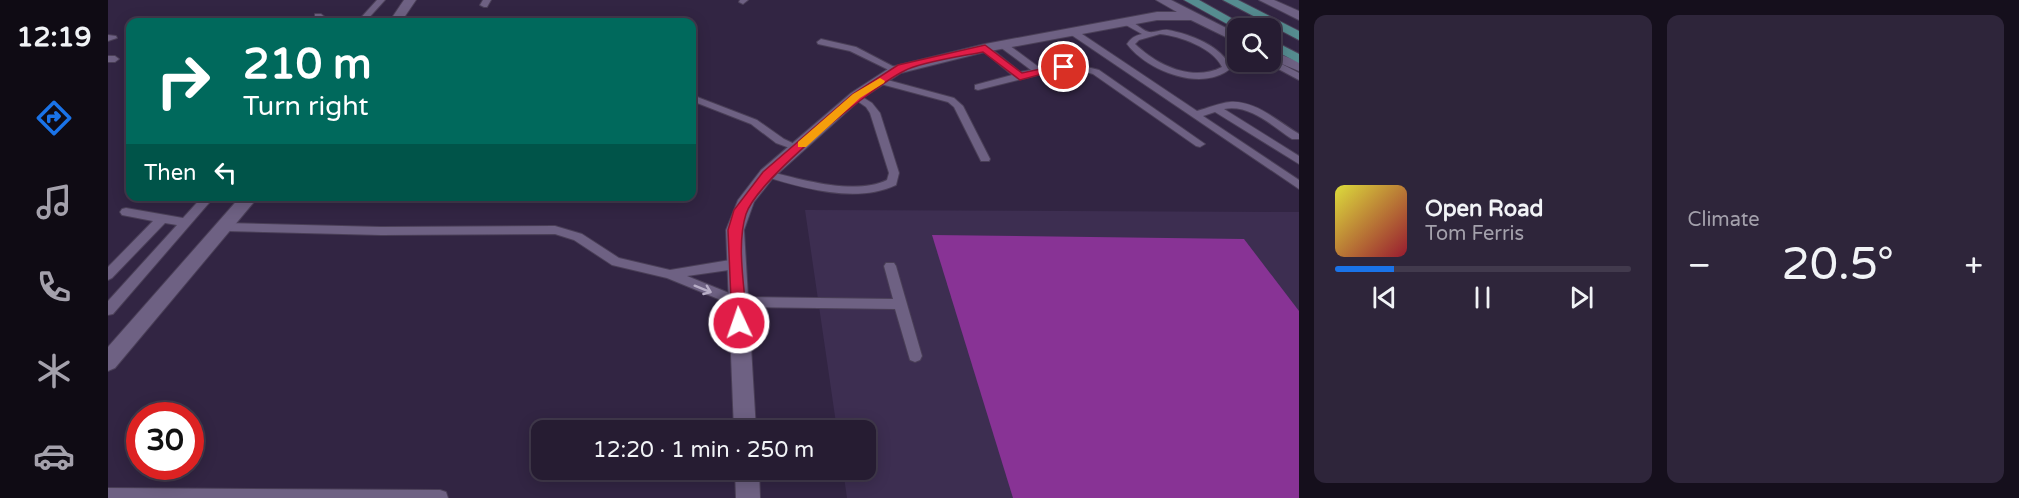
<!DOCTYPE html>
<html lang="en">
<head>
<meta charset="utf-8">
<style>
	:root { --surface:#261c32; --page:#2e253a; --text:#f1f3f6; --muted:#a4a1ac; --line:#423a4d; --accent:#1a73e8 }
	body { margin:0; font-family:"Varela Round",sans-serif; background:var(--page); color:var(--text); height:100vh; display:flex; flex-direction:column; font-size:22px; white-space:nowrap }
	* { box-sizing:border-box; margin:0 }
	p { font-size:20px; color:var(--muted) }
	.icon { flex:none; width:33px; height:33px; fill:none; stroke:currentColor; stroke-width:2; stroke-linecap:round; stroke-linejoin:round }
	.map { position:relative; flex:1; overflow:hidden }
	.details { display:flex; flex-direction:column; gap:15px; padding:15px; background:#150f1c; width:720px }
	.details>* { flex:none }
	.banner { position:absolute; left:18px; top:18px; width:570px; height:183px; border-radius:12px; box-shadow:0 3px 15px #0003,0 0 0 2px var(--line); background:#00695c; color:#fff; overflow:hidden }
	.tools { position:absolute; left:1119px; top:18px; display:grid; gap:12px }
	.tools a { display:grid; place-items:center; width:54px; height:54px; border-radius:12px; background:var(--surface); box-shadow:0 3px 15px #0003,0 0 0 2px var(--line); font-size:30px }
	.speed { position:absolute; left:18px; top:402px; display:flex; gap:12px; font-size:30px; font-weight:700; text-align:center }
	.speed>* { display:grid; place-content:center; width:78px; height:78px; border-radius:50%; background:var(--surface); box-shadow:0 3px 15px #0003,0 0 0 2px var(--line); line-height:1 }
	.speed .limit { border:9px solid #d22; background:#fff; color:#111 }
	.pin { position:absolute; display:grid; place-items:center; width:51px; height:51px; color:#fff; margin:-26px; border:3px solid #fff; border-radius:50%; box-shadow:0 2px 6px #0007 }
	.me { position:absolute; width:66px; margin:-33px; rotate:357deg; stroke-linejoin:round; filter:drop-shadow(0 0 4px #0008) }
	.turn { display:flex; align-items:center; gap:21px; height:126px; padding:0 18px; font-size:27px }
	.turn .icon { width:78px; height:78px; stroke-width:2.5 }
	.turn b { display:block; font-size:42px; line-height:51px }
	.then { display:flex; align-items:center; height:57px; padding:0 18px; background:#0003; gap:12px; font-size:22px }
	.big { font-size:45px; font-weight:600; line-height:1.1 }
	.details .card { flex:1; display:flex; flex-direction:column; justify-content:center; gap:9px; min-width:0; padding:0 21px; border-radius:12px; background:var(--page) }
	.song { display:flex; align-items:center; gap:18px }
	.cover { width:72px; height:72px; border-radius:9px; background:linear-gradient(135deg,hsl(60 70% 55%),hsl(350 70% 35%)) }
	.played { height:6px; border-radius:3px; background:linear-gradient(90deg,var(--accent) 20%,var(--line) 20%) }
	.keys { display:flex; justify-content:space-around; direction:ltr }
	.heat { display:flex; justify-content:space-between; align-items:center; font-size:33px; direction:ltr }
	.details .tiles { flex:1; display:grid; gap:15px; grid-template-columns:repeat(2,1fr) }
	.trip { position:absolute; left:423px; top:420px; width:345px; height:60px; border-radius:12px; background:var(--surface); box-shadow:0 3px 15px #0003,0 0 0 2px var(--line); font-weight:600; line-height:60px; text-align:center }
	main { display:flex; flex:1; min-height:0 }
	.tabs { display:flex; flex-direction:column; width:108px; justify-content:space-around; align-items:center; background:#0f0b14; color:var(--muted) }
	.tabs .icon { width:42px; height:42px }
	.tabs .active { color:var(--accent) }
	.tabs b { font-size:27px; color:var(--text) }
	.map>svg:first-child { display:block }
	.built { fill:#3d2e51 }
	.building { fill:#883395 }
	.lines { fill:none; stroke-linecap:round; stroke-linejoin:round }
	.lane-casing { stroke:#4a3f57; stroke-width:2 }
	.street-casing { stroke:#4a3f57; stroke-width:2 }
	.primary-casing { stroke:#4a3f57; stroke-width:2 }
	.lane { fill:#6e6183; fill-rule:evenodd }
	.street { fill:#6e6183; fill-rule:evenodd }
	.primary { fill:#558c90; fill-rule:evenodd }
	.oneway { stroke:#b7adc6 }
	.route { fill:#e11d48; stroke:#92132f; stroke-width:1.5 }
	.slow { fill:#f59e0b }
</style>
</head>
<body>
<main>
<nav class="tabs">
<b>12:19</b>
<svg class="icon active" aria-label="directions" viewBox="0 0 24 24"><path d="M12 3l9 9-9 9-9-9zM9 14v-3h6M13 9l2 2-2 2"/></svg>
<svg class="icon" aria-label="music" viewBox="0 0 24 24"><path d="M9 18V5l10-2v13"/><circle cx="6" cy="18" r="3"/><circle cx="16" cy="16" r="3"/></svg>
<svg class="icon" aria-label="phone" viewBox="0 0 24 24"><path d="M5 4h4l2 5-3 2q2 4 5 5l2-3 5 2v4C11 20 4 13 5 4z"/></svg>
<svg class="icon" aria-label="climate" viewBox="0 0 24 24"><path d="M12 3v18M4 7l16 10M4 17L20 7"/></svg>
<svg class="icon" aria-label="car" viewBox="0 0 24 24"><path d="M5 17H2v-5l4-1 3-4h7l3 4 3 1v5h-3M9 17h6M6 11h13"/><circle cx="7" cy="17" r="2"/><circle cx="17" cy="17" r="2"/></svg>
</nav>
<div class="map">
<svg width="1191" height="498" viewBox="0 0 1191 498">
	<rect width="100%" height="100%" fill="#322543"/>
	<path class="built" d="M697 210 1191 212V498H739L735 470H758V430H729Z"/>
	<path class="building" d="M824 235 1136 239 1191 311V498H905Z"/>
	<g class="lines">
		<g class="lane-casing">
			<path id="lane" d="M269 0H277L257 22H249Z
				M375 0H383L379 7H376L372 5Z
				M632 0H640L635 4 631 2Z
				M207 14H213L223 22H214L207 18Z
				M1016 20C1027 20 1032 30 1041 32 1047 33 1054 29 1060 30 1082 34 1114 46 1123 68 1095 93 1039 71 1019 44 1023 38 1026 36 1034 34L1016 24ZM1052 34C1072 36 1105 48 1114 67 1085 82 1050 66 1027 44L1031 40Z
				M962 30H968L1089 111C1100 108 1111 103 1122 102 1147 100 1171 122 1191 134V139H1184C1164 126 1142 104 1116 109L1191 156V164L1107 112 1095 116 1191 180V189L962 34Z
				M0 35 8 36 9 38 0 41Z
				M713 39 748 47 792 70 791 72H785L742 51 710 44 709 42Z
				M892 43H898L932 68C953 64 971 64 991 70L1097 144 1092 147 1088 146 985 74 974 71H946L870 90 867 89V85L904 75 874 50V46H880L912 72 923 70 892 47Z
				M0 56H7L11 59 7 62H0Z
				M1162 58 1191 73V80L1159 63 1158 62H1162Z
				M772 78 846 98 855 106 882 159 881 161H873L846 107 840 102 769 83 767 81Z
				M748 93 764 103 772 113 791 173 788 185C748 204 695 188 655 176L654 174 659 171C692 179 747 196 779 180L781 173 762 113 758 107 745 98 743 96Z
				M584 95 649 120 676 139 695 148 690 151 668 143 643 124 584 101Z
				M95 196H107L5 314 0 315V301L69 225 57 223 4 278 0 280V267L45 221 14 215 12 212 14 209 18 208 75 218Z
				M118 223 273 227 447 226 474 234 511 258 562 270 628 259 632 261 634 264 632 267 628 269 579 276 631 297 785 299 776 266 778 263H786L788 266 814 356 812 360 807 362 802 360 787 309 630 307 559 278 504 265 466 240 447 234 273 235 118 231 112 227Z
				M0 488 332 490 338 492 340 498H0Z"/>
		</g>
		<g class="street-casing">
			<path id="street" d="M296 0H308L293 22H281Z
				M1048 0H1063L1130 34V43L1083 20H1049L877 52 793 73 753 99 665 178 646 202 636 230 648 430H626L618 230 630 200 653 170 743 93 783 67 877 44 1049 12H1069Z
				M1151 0H1166L1191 11V20Z
				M1162 50 1191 62V71L1162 59Z
				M133 196H151L7 368 0 371V347Z
				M627 470H651L652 498H628Z"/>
		</g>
		<g class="primary-casing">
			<path id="primary" d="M1076 0H1091L1141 28 1130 30Z
				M1115 0H1130L1191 31V40Z
				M1162 39 1191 54V63L1162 48Z"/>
		</g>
		<use href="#lane" class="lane"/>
		<use href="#street" class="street"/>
		<use href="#primary" class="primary"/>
	</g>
	<defs><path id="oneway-shaft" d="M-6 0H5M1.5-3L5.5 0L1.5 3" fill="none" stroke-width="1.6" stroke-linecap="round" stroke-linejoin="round" transform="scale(1.5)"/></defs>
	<use class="oneway" href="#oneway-shaft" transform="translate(595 289) rotate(22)"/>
	<path class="route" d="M877 45 914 73 956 64 961 67 912 80 875 52C855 56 812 62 796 71 762 88 649 180 638 214 628 245 637 290 639 323L637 327H626L624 323 620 230 626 210 655 172 745 94 790 65Z"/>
	<path class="slow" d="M772 78 777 81 776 83 752 98 698 147H690V142L745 94Z"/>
</svg>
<div class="tools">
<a><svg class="icon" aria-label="search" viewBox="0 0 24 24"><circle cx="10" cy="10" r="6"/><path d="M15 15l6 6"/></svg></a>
</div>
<div class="speed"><div class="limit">30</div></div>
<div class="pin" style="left:956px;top:67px;background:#d93025"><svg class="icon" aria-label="arrive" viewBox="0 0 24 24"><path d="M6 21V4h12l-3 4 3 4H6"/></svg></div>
<svg class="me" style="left:631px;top:323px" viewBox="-20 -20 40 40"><circle r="17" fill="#e11d48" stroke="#fff" stroke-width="3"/><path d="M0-11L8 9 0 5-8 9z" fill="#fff"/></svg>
<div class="trip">12:20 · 1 min · 250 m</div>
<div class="banner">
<div class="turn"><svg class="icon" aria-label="right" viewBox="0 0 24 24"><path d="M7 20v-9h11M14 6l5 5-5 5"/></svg><div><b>210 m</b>Turn right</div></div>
<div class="then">Then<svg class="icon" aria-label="left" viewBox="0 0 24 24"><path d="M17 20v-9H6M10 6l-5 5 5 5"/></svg></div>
</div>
</div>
<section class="details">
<div class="tiles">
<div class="card">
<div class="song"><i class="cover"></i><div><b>Open Road</b><p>Tom Ferris</p></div></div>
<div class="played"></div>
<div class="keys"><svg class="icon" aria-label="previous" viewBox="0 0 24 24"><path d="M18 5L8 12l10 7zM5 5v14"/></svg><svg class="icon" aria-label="pause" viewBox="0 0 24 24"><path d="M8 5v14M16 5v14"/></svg><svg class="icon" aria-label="next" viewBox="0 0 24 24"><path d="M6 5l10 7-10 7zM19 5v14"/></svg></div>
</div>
<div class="card"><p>Climate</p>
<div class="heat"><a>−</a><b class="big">20.5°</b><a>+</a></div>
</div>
</div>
</section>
</main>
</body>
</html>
